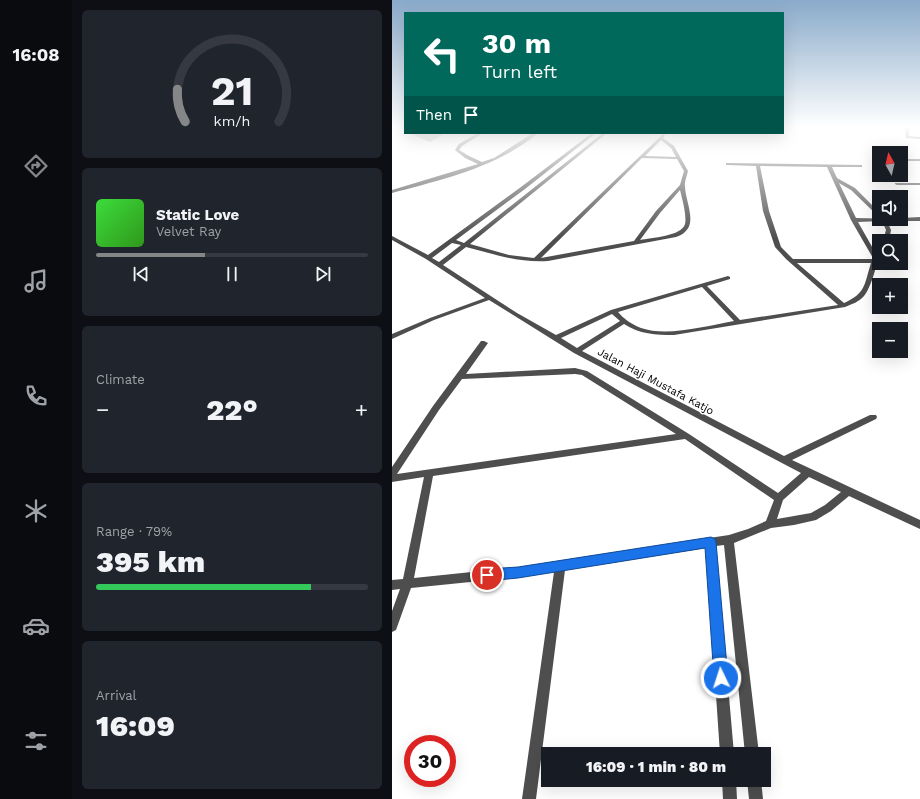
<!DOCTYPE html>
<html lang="en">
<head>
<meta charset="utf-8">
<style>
	:root { --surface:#171b24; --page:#20242c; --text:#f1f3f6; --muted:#9ea1a6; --line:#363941; --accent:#858687 }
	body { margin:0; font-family:"Work Sans",sans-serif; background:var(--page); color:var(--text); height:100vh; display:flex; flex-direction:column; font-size:15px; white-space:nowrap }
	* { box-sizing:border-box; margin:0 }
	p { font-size:13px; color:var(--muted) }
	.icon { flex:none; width:22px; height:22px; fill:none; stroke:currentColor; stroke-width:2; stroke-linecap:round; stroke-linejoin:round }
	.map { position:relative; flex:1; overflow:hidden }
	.details { display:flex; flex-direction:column; gap:10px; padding:10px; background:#0d0f14; width:320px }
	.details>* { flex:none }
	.hud { position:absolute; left:12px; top:12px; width:380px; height:122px; border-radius:0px; box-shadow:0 4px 16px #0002; background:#00695c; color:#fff; overflow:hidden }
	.needle { width:26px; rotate:352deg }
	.buttons { position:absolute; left:480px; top:146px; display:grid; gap:8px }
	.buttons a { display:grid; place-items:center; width:36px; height:36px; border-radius:0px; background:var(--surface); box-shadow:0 4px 16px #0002; font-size:20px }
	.speed { position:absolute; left:12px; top:735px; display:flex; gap:8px; font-size:20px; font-weight:700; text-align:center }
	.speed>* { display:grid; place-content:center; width:52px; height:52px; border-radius:50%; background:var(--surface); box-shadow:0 4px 16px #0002; line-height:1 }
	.speed .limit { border:6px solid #d22; background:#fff; color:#111 }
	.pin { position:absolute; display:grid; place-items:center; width:34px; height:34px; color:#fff; margin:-17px; border:2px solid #fff; border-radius:50%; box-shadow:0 1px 4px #0007 }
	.me { position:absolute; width:44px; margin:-22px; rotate:356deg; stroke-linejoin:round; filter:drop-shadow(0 0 3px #0008) }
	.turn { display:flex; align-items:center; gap:14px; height:84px; padding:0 12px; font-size:18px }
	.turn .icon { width:52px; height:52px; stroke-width:2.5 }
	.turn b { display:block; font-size:28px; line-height:34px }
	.then { display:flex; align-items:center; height:38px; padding:0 12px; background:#0003; gap:8px; font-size:15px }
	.big { font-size:30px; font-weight:800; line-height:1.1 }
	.details .widget { flex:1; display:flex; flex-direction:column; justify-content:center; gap:6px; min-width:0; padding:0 14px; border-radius:6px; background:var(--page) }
	.details .dial { align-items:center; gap:0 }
	.dial svg { height:104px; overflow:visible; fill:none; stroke:var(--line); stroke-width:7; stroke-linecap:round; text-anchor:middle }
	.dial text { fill:var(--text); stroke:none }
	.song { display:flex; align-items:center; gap:12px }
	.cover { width:48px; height:48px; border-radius:6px; background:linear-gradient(135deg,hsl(120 70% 55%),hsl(110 70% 35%)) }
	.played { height:4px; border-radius:2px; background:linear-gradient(90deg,var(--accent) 40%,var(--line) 40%) }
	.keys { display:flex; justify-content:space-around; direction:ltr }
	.heat { display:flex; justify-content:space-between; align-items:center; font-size:22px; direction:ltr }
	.charge { height:6px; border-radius:3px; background:linear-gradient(90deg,#34c759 79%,var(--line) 0) }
	.trip { position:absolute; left:149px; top:747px; width:230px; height:40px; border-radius:0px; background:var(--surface); box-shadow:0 4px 16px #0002; font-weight:800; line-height:40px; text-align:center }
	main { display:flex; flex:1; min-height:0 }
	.tabs { display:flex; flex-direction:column; width:72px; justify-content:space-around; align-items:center; background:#090b0e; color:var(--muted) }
	.tabs .icon { width:28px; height:28px }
	.tabs .active { color:var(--accent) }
	.tabs b { font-size:18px; color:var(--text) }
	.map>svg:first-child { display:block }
	.water { fill:#9c9c9c }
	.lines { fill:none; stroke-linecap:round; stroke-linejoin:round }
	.minor { fill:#4e4e4e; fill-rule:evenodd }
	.route { fill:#1a73e8; stroke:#114b97 }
	.labels { text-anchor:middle; stroke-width:3; stroke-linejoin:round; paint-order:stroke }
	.street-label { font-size:11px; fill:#000; stroke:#fff }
</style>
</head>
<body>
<main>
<nav class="tabs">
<b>16:08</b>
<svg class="icon active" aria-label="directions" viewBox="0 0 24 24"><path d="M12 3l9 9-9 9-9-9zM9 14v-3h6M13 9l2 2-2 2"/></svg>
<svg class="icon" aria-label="music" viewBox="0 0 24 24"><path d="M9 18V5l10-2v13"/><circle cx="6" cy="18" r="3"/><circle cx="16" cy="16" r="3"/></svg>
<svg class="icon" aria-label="phone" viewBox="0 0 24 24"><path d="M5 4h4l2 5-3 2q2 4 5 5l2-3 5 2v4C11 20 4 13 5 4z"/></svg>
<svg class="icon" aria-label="climate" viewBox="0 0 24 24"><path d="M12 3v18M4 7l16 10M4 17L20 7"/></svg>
<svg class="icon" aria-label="car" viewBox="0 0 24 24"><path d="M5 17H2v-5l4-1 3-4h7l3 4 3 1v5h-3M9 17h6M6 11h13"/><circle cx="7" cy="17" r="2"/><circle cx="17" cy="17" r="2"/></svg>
<svg class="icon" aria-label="filters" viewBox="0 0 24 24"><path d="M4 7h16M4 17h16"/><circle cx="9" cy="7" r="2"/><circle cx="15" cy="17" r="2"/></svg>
</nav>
<section class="details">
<div class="widget dial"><svg viewBox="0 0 100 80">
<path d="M14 69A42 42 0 1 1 86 69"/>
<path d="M14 69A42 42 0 0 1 8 44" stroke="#858687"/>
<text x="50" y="56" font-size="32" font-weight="700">21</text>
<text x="50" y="72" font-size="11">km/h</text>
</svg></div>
<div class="widget">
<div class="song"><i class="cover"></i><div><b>Static Love</b><p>Velvet Ray</p></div></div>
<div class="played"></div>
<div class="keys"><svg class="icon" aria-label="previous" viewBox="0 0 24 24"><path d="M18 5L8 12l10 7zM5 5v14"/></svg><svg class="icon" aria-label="pause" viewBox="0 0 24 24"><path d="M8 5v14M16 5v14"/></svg><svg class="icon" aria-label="next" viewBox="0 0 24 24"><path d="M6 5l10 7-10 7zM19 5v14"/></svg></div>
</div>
<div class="widget"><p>Climate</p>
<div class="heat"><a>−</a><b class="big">22°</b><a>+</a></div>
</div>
<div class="widget"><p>Range · 79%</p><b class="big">395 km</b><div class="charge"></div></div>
<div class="widget"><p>Arrival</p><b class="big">16:09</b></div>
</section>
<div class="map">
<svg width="528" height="799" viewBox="0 0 528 799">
	<rect width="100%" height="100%" fill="#fff"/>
	<path class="water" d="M17 133H54L38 142Z"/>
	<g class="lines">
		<path class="minor" d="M513 127H517V136L528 137V139L514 138Z
			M86 133H91L70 146 67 150 77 156 90 162 102 158 141 133H146C106 167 49 180 0 193V190L86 164 73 158 63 150 67 144Z
			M200 133H204L133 189 64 240 72 243 211 133H215L78 244 117 255 142 258 271 134 273 135 271 138 282 146 296 171C295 176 292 182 293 187 294 205 309 229 284 237L156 261C127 263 101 254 74 247L51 265 125 313 164 335 219 310 336 276 338 277V279L315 286 348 320 446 305 394 259 383 247 371 211 364 166 336 165H334V163L470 165V167H440L445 178 463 188 487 212V217L459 190 447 183 464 218 509 219V218L528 217V221H495L499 230 497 241H491L494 230 490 221 466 222 483 252 487 249C487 260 479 288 472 296 467 302 460 304 453 307L282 335C264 335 247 334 232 324L190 351 392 456 478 415H484L485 417 484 419 400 460 528 520V529L457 496 439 511 424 520 402 525 379 528 342 543 367 754H353L332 545 324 546 342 754H328L314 548 173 570 144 799H130L162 572 127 577 19 588 4 630 0 632V611L8 589 0 590V580L11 579 32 477 0 482V467L41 406 89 341H92L96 343 74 374 183 368 195 371 297 434 386 493 409 473 182 353 97 300 42 320 0 339V334L38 318 93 298 34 259 0 240V236L36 255 129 187ZM269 140 279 148 284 157 253 156ZM250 158 285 159 292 171 288 185 264 211 242 241 149 258ZM368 166 435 167 459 220 481 258 480 259H401L389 247 377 211ZM288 190C290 198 295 216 293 224 290 236 259 238 248 240L268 213ZM60 243 69 245 47 262 40 258ZM405 263H479C472 285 474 293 452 303ZM310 287 342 321C314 326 275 337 249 328 239 324 232 319 226 312ZM220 314 228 321 185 348 169 338ZM183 374 190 375 284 434 5 474 47 410 70 379ZM293 439 382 500 374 521 356 529 337 535 127 567 22 578 41 476ZM417 477 449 492 433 505 419 513 385 519 391 500Z
			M509 159H528V161H509Z
			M503 183H528V185H505L503 184Z
			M330 780H344L345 799H331Z
			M355 780H369L371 799H357Z"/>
	</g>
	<linearGradient id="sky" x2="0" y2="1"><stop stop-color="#89aaca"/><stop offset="0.53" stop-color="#fff"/><stop offset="1" stop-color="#fff" stop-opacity="0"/></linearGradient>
	<rect width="528" height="239" fill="url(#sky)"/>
	<path class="route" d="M319 537 323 539 324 542 336 678 334 683 329 685 324 683 322 678 313 548 126 578 95 581 91 579 89 575 91 571 95 569 126 567Z"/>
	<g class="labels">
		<g class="street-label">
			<text transform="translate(264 381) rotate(28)" y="4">Jalan Haji Mustafa Katjo</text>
		</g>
	</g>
</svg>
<div class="buttons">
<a><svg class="needle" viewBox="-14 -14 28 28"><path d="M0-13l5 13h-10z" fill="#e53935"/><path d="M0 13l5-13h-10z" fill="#9ea1a6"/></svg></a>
<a><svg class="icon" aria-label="sound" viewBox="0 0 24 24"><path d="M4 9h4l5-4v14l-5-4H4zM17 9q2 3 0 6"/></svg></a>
<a><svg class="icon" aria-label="search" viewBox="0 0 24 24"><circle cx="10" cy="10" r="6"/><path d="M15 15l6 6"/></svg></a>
<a>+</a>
<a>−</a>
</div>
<div class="speed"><div class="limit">30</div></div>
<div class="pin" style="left:95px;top:575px;background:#d93025"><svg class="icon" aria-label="arrive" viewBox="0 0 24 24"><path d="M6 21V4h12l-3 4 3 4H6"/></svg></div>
<svg class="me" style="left:329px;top:678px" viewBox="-20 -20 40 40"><circle r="17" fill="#1a73e8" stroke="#fff" stroke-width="3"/><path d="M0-11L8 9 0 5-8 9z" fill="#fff"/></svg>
<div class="trip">16:09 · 1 min · 80 m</div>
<div class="hud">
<div class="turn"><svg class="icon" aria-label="left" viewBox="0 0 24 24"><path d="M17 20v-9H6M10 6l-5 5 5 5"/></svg><div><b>30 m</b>Turn left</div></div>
<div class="then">Then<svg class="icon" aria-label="arrive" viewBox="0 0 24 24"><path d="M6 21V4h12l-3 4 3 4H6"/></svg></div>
</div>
</div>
</main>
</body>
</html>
